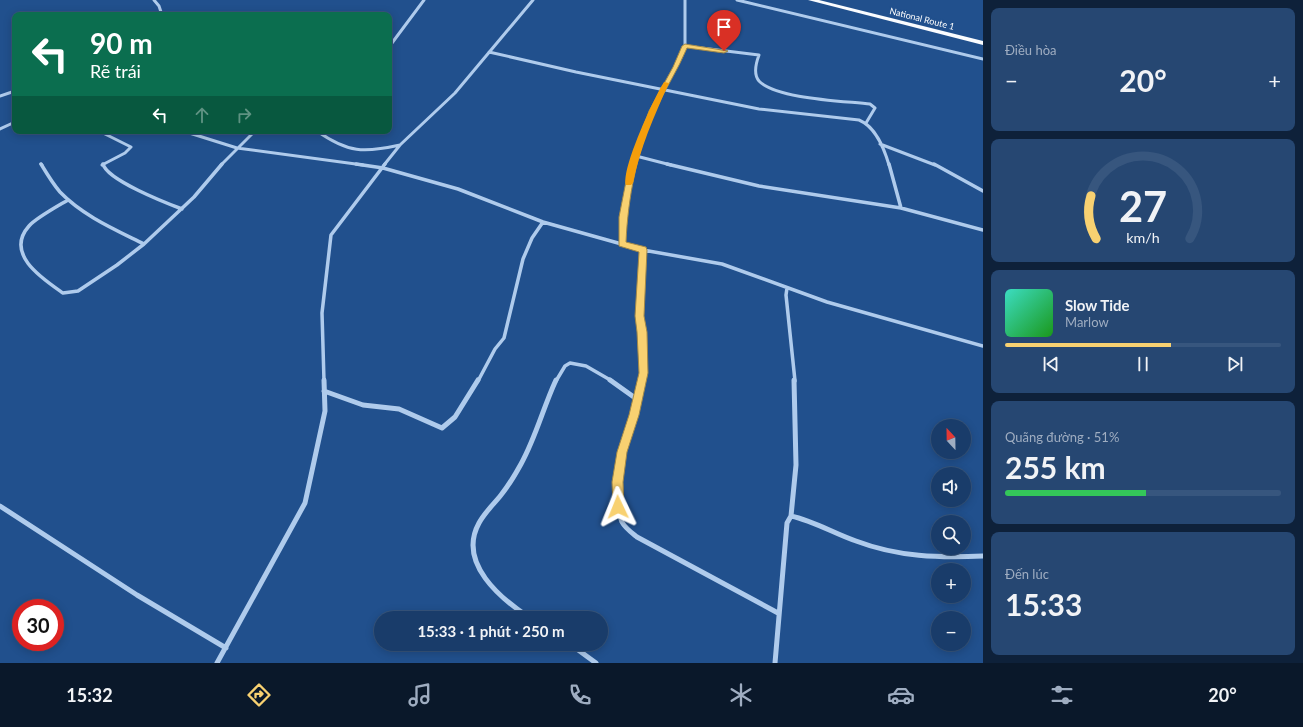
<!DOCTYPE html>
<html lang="vi">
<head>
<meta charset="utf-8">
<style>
	:root { --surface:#193c6a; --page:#264772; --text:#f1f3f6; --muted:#9fadc1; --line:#37567e; --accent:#f8d171 }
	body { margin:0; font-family:Lato,sans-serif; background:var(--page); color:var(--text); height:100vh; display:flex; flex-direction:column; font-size:15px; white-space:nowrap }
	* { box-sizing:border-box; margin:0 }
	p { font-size:13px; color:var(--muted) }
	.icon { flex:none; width:22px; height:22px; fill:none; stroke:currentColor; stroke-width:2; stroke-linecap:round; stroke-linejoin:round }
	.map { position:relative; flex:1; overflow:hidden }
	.drawer { display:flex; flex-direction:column; gap:8px; padding:8px; background:#0e213a; width:320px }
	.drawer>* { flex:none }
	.banner { position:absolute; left:12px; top:12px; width:380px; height:122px; border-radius:8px; box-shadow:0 2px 10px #0003,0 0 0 1px var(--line); background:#0b6e4f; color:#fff; overflow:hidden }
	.needle { width:26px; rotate:338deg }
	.buttons { position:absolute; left:931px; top:419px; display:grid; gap:8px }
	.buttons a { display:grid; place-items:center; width:40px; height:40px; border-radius:50%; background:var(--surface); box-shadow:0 2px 10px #0003,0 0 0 1px var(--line); font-size:20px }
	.speed { position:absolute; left:12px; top:599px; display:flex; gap:8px; font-size:20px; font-weight:700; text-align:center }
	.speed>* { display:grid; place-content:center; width:52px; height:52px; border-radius:50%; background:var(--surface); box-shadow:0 2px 10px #0003,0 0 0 1px var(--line); line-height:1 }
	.speed .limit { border:6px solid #d22; background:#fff; color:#111 }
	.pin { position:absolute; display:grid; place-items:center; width:34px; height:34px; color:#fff; margin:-41px -17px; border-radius:50% 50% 50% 0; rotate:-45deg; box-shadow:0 0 4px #0007 }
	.pin .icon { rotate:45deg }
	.me { position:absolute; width:44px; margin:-22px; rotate:358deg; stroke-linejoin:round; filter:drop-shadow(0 0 3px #0008) }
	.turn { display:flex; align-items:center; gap:14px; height:84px; padding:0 12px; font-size:18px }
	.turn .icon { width:52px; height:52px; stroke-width:2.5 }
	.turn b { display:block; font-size:28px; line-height:34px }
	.lanes { display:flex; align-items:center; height:38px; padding:0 12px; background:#0003; justify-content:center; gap:20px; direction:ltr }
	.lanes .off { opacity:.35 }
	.big { font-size:30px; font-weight:700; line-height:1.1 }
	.drawer .tile { flex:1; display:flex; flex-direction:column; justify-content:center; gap:6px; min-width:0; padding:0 14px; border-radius:8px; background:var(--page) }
	.drawer .dial { align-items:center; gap:0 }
	.dial svg { height:104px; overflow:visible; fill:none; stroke:var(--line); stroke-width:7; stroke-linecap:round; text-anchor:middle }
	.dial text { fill:var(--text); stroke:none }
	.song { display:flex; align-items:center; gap:12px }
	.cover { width:48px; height:48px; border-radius:6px; background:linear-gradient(135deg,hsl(170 70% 55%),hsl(120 70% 35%)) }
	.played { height:4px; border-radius:2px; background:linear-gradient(90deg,var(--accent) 60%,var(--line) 60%) }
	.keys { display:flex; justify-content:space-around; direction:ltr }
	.heat { display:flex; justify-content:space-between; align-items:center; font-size:22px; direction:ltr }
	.charge { height:6px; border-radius:3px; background:linear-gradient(90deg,#34c759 51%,var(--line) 0) }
	.trip { position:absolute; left:374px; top:611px; width:234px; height:40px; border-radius:20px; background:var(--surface); box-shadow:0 2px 10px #0003,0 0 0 1px var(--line); font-weight:700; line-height:40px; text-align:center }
	.dock { display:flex; height:64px; justify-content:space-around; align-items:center; background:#0a182a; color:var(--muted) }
	.dock .icon { width:28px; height:28px }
	.dock .active { color:var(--accent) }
	.dock b { font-size:18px; color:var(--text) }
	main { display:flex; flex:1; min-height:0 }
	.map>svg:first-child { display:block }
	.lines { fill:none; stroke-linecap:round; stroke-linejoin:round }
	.minor-far2 { stroke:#afcbec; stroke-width:3 }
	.minor-far1 { stroke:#afcbec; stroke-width:3.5 }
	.minor { stroke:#afcbec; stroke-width:5 }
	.trunk { fill:#fafcff; fill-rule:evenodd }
	.route { fill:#f8d171; stroke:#a18849 }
	.slow { fill:#f59e0b }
	.labels { text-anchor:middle; stroke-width:4; stroke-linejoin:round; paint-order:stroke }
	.far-street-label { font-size:9px; fill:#fff; stroke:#21508d }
</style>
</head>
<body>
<main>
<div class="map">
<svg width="983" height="663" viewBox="0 0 983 663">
	<rect width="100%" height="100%" fill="#21508d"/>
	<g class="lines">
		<path class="minor-far2" d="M154 0 159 6 162 15
			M737 0 983 59
			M685 46 759 55C756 63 753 74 759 81 776 99 845 101 870 104L875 108 866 123
			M389 47 424 0
			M489 52 576 72 759 109 859 120C876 127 884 148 889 165
			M0 96 15 91
			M0 129 15 122
			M99 131 131 147 125 153 102 165
			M183 131 237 148 363 165
			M317 131C348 153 364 153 400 145
			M880 144 935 165
			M636 156 671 165
			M41 164 42 165
			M221 165 255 131
			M384 165 400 145 455 93 533 0
			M632 165 652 111 676 67 685 46V0"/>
		<path class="minor-far1" d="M41 164C47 174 53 184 60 192 83 216 116 230 144 244
			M103 164C107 180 166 203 182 209
			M356 164 383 168 458 189 543 222 643 250 722 264 827 302 983 346
			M667 164 759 186 901 208 983 230
			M889 164 901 208
			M934 164 983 191
			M68 200C58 206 36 218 29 226 4 254 43 279 63 293L78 291 117 265 144 244 194 197 222 164
			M621 244 623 217 633 164
			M787 288 786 295 795 381
			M324 381 322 313 331 235 385 164
			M478 381 495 349 504 338 523 259 532 238 543 222
			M556 381 565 366 570 363 586 366 612 381
			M642 381 644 360 639 300 643 250"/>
		<path class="minor" d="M610 380 638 400
			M642 380C634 423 605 479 622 522 625 528 632 533 637 537L778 613
			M324 391 363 405 399 409 442 428 455 417 478 380
			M0 506 137 595 226 648
			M791 516C814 521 835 534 856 541 898 557 939 558 983 556
			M530 618C501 599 457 563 479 523 485 512 494 504 501 495 509 485 515 475 521 464 536 437 543 408 556 380
			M570 644 596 663
			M217 663 305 503 325 411 324 380
			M775 663 787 523 791 516 796 465 794 380"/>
		<path class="trunk" d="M808 0H819L983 41V45Z"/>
	</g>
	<path class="route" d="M685 44 728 51 724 53 687 48C678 70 665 89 655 111 637 152 628 197 626 242L646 247 647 250 644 316 647 332 648 373 639 415 627 452 623 482 624 507 622 511 618 512 614 511 613 507 612 482 617 452 629 415 639 373 637 332 635 316 639 252 619 246V217L629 166 649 111 673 67 682 46Z"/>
	<path class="slow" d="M664 82 669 83C654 116 640 148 633 183L631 185H626C621 169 654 98 664 82Z"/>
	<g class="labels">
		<g class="far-street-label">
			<text transform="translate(922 19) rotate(14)" y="3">National Route 1</text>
		</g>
	</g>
</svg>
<div class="buttons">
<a><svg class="needle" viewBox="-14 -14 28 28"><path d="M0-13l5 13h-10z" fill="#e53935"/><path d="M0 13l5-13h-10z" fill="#9fadc1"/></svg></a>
<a><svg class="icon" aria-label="sound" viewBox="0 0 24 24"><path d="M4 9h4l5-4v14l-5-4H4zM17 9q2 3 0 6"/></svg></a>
<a><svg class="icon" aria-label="search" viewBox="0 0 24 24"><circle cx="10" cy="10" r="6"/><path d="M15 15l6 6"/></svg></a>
<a>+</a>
<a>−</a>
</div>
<div class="speed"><div class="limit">30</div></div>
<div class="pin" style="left:724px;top:51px;background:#d93025"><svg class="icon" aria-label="arrive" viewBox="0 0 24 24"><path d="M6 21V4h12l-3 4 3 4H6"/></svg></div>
<svg class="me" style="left:618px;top:507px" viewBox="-20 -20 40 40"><path d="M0-17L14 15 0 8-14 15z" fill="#f8d171" stroke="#fff" stroke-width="4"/></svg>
<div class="trip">15:33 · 1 phút · 250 m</div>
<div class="banner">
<div class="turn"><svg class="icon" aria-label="left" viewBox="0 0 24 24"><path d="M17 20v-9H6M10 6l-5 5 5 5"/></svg><div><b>90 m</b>Rẽ trái</div></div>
<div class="lanes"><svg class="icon" aria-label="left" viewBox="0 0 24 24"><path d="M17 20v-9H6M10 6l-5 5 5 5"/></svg><svg class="icon off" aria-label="ahead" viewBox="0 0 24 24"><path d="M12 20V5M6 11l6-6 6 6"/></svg><svg class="icon off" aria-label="right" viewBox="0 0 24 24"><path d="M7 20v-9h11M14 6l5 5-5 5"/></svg></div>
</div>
</div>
<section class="drawer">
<div class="tile"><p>Điều hòa</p>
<div class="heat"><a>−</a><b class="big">20°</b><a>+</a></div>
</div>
<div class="tile dial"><svg viewBox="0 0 100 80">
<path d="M14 69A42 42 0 1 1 86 69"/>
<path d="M14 69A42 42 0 0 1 10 36" stroke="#f8d171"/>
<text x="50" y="56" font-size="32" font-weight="700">27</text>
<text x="50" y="72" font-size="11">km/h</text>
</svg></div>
<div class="tile">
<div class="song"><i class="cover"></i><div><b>Slow Tide</b><p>Marlow</p></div></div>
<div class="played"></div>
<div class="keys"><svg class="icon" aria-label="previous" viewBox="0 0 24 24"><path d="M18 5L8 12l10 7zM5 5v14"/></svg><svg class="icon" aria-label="pause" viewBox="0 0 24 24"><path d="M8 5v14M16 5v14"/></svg><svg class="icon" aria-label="next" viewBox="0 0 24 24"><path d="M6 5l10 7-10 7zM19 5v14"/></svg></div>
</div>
<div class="tile"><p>Quãng đường · 51%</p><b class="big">255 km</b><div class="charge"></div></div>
<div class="tile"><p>Đến lúc</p><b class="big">15:33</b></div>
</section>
</main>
<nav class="dock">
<b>15:32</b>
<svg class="icon active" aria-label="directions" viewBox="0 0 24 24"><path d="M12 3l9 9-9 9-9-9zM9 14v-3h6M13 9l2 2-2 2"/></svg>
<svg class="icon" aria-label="music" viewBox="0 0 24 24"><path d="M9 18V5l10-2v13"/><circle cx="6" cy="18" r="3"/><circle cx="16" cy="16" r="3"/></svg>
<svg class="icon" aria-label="phone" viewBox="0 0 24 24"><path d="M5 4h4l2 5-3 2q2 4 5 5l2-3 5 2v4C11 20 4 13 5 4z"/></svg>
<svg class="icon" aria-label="climate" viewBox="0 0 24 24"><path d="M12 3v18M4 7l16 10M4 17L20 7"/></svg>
<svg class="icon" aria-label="car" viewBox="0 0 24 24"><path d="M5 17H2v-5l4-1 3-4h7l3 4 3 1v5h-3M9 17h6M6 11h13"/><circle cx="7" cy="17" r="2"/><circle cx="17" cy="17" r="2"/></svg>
<svg class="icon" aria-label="filters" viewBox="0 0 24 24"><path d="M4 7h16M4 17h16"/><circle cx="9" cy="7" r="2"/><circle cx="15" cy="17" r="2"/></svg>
<b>20°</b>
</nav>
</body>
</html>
